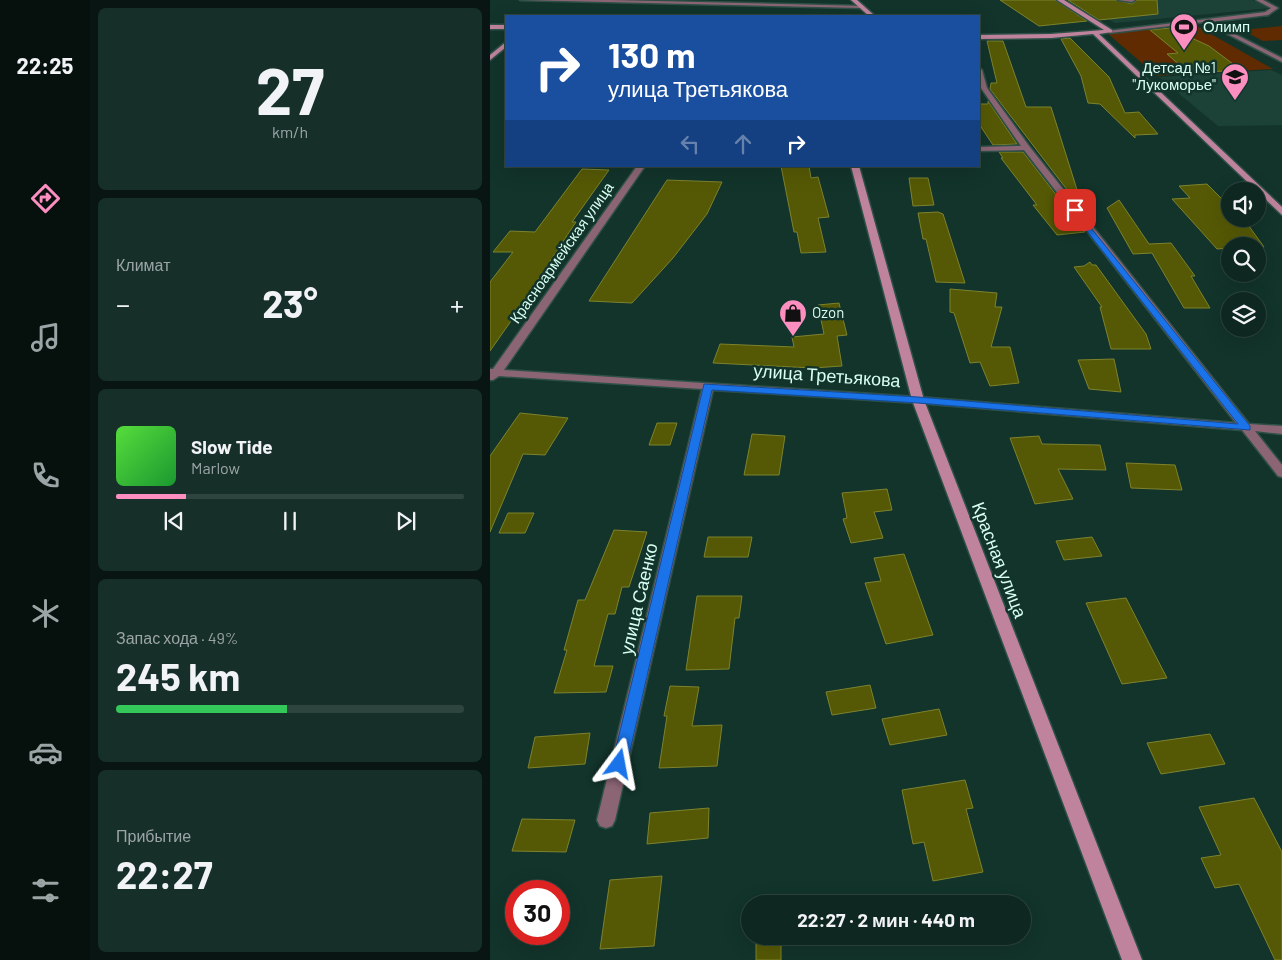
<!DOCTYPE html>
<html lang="ru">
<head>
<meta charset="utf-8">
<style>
	:root { --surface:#0e2720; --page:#172f29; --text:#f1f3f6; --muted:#9ba5a5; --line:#2e443e; --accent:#fd8ec0 }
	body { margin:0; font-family:Barlow,sans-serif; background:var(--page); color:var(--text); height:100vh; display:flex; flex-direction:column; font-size:19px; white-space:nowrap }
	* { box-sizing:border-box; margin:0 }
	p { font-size:16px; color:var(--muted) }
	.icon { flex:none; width:28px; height:28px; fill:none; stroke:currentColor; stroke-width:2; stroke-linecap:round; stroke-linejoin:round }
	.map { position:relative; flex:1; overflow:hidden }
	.side { display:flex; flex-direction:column; gap:8px; padding:8px; background:#081512; width:400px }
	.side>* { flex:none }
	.hud { position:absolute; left:15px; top:15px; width:475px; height:152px; border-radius:0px; box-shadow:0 5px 20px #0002,0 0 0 1px var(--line); background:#1a4fa0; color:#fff; overflow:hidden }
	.buttons { position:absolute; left:731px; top:182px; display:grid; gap:10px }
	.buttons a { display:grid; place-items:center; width:45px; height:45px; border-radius:50%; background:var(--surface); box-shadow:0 5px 20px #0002,0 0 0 1px var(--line); font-size:25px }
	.speed { position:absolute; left:15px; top:880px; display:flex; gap:10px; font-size:25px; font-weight:700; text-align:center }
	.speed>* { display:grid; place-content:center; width:65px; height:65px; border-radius:50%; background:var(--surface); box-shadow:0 5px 20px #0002,0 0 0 1px var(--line); line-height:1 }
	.speed .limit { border:8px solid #d22; background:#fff; color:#111 }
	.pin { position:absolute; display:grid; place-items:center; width:42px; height:42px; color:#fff; margin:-21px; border-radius:10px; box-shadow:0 2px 8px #0006 }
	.me { position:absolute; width:55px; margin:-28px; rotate:13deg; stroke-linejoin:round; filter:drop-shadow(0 0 4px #0008) }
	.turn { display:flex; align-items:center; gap:18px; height:105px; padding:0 20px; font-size:22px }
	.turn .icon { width:65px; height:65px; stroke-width:2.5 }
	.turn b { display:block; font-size:35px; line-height:42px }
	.lanes { display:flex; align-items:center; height:48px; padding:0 20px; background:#0003; justify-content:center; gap:25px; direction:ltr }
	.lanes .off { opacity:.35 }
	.big { font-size:38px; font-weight:700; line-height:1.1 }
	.side .card { flex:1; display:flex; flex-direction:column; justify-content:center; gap:8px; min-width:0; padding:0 18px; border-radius:8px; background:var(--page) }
	.side .dial { align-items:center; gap:0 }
	.dial b { font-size:65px; line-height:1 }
	.song { display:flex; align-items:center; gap:15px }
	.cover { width:60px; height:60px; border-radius:8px; background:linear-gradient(135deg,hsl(110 70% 55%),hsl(130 70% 35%)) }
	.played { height:5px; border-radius:2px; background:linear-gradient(90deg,var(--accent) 20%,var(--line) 20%) }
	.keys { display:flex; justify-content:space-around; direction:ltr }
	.heat { display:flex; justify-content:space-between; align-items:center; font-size:28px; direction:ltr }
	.charge { height:8px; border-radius:4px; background:linear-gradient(90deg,#34c759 49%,var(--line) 0) }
	.trip { position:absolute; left:251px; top:895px; width:290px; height:50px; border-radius:25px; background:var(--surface); box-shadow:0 5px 20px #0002,0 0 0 1px var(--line); font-weight:700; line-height:50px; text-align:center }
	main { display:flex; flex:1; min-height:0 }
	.tab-bar { display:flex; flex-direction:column; width:90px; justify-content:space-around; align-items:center; background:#06100d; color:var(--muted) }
	.tab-bar .icon { width:35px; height:35px }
	.tab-bar .on { color:var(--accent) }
	.tab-bar b { font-size:22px; color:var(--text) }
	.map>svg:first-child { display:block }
	.built { fill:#1c4238 }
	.green { fill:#602b00 }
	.building { fill:#555905; stroke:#7d822d }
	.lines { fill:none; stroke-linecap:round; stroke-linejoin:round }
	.lane-casing { stroke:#2e5047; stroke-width:3 }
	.street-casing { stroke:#2e5047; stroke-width:3 }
	.secondary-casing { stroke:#2e5047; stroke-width:3 }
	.lane { fill:#8b6574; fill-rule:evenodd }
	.street { fill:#8b6574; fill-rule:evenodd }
	.secondary { fill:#c0839d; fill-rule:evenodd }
	.route { fill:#1a73e8; stroke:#114b97 }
	.labels { text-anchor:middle; stroke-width:5; stroke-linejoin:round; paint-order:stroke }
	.far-poi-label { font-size:15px; fill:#d8fff2; stroke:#12342b; text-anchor:start }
	.far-street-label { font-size:15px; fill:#d8fff2; stroke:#12342b }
	.street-label { font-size:18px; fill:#d8fff2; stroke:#12342b }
</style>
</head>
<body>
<main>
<nav class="tab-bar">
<b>22:25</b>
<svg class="icon on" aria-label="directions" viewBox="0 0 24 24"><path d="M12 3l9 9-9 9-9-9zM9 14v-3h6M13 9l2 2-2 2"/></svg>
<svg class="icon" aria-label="music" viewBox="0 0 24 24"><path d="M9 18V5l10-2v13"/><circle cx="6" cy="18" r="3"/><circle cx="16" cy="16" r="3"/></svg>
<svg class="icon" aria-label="phone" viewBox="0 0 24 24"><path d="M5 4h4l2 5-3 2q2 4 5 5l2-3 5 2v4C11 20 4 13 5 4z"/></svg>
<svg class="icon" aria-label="climate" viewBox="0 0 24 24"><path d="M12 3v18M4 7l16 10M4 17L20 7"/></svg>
<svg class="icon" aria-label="car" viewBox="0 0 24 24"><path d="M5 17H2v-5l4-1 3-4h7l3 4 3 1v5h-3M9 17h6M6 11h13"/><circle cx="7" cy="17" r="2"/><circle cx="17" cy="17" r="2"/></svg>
<svg class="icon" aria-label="filters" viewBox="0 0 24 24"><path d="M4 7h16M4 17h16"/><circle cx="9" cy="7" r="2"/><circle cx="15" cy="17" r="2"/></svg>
</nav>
<section class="side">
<div class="card dial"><b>27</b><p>km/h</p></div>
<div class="card"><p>Климат</p>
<div class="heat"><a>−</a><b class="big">23°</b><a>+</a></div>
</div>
<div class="card">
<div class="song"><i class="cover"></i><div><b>Slow Tide</b><p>Marlow</p></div></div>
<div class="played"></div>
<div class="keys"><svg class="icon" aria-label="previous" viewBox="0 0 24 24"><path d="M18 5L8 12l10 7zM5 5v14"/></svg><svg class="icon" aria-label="pause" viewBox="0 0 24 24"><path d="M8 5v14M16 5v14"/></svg><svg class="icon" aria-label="next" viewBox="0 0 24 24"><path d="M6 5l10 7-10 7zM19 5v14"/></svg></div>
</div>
<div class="card"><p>Запас хода · 49%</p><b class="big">245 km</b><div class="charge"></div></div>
<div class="card"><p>Прибытие</p><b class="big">22:27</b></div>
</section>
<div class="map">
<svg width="792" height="960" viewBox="0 0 792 960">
	<rect width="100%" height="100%" fill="#12342b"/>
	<path class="built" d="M584 0H762L781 8 625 23Z
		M781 70 792 75V125L728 126 669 77Z"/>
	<path class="green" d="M705 25 783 69 667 76 617 33Z
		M792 26V40L773 41 752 30Z"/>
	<path class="building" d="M510 0H565L597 21 549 26Z
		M578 0H626L642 4 647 0H667L668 14 609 20Z
		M680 28 719 46 751 70 699 73 677 54 688 53 660 30Z
		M580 38 619 77 635 113 649 112 668 134 645 135V138L610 104 598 103 591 76 571 39Z
		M497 41H513L536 107H561L594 212 500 89 501 83H507Z
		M498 101 527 144 503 145 489 124V104H498Z
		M509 152H533L595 232 567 235 543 205H547L511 158H513Z
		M291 166H319L321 178 328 177 339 217 328 218 336 252 311 253 307 232H304Z
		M92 169 119 170 82 222H86L45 284H47L0 351V282L23 252H3L20 231 45 232Z
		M419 178H438L444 205 423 206Z
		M177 180 232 182 217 214 183 258 142 303 99 301Z
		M717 184 740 207V219H751L756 222 774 247 740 246V248L727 249 682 199 700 198 689 186Z
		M629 200 659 244 681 243 705 276H701L720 308H694L662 253 643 254 617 208Z
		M448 212 453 214 475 283 446 282 436 239H433L428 213Z
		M600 262 602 265H606L656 334 661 349H621L610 307H612L584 267 594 266Z
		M460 289 507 293 505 307H512L501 347H520L529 383 500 386 490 362 480 363 464 313 460 312Z
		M349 303 357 335 347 336 352 366 323 368 223 363 230 344 304 347 302 337 334 334 328 305Z
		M624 359 631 392 599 389 588 360Z
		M30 413 78 418 55 455 33 454 0 532V456Z
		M167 423H187L180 445H159Z
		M262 434 295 436 289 475H254Z
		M549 436 552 444 610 445 616 470 568 469 583 499 545 504 520 438Z
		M636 463 685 465 692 490 641 488Z
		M397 489 402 510 384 512 393 538 361 543 353 519 357 518 352 493Z
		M18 513H44L35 533H9Z
		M124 530 157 532 139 587H132L125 614H118L104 666H123L116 692 64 693 77 650H74L88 600H95Z
		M218 537H262L258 557H214Z
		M602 537 612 556 574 560 566 541Z
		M414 554 443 635 396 644 375 583 391 581 384 558Z
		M207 596H252L249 618H245L239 669 196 670Z
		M636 598 663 651 677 678 632 684 596 603Z
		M380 685 386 708 342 715 336 692Z
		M180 686 209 687 202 726 232 725 227 766 169 768 177 716H174Z
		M449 709 457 735 400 745 392 719Z
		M100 733 95 764 38 768 45 737Z
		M720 734 735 764 671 774 657 743Z
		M475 780 483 808 476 809 493 872 443 881 434 842 423 844 412 790Z
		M764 798 792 852V960H785L749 884 725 888 711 858 731 855 709 807Z
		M219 808 218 838 157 844 160 813Z
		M32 819 85 820 76 852 22 851Z
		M172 876 164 946 110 949 120 880Z
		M266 936H291V960H266Z"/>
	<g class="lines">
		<g class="lane-casing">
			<path id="lane" d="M628 0H645L642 2Z
				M766 0H773L788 8 778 15H774V13L781 8Z"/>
		</g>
		<g class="street-casing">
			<path id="street" d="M30 0H122L374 6 371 8Z
				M776 12 778 15 721 22 792 58V62L714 22 620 33 617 31Z
				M489 68 492 70 497 88 539 146 759 424 792 426V434L765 431 792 465V477L788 476 752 430 428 403 223 390 125 820 122 826 116 828 110 826 107 820 212 389 9 376 3 380H0V369H3L147 166H155L14 370 428 397 746 423 534 150 489 151V147L531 146 491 88Z"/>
		</g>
		<g class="secondary-casing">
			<path id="secondary" d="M361 0H367L385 16H379Z
				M567 0H574L622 30V32L609 34 792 207V215L603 34 561 38 489 39V35L561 34 614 30Z
				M0 25H16V29H0Z
				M16 42V47L0 60V55Z
				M361 166H369L434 400 652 960H632L422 400Z"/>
		</g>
		<use href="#lane" class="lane"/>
		<use href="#street" class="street"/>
		<use href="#secondary" class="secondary"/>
	</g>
	<path class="route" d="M585 208 760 426V430L428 403 222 390 137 764 135 768 129 770 124 768 122 764 214 384 428 397 748 424 582 212 581 210Z"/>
	<defs>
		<g id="stadium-pin" transform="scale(1.4375)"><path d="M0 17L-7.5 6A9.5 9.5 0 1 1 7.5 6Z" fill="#fd8ec0" stroke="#12342b"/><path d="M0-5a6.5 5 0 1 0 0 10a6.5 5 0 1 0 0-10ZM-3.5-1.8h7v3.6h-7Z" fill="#111"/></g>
		<g id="school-pin" transform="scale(1.4375)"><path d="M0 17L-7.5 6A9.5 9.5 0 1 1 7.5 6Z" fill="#fd8ec0" stroke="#12342b"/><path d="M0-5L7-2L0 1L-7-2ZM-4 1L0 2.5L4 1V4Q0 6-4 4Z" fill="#111"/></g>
		<g id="shop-pin" transform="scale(1.4375)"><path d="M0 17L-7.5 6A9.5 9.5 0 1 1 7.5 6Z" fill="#fd8ec0" stroke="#12342b"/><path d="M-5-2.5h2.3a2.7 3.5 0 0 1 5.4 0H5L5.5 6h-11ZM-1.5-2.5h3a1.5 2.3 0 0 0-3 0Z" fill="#111"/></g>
	</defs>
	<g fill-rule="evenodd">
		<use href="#stadium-pin" x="694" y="27"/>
		<use href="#school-pin" x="745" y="77"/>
		<use href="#shop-pin" x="303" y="313"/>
	</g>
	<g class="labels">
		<g class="far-poi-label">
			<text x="713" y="32">Олимп</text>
			<text x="726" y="73" text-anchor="end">Детсад №1<tspan x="726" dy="17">"Лукоморье"</tspan></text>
			<text x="322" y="318">Ozon</text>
		</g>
		<g class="far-street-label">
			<text transform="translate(72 253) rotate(-55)" y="5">Красноармейская улица</text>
		</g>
		<g class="street-label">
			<text transform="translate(337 376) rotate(4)" y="6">улица Третьякова</text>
			<text transform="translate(509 560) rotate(69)" y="6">Красная улица</text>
			<text transform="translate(149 599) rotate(-77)" y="6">улица Саенко</text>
		</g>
	</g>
</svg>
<div class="buttons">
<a><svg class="icon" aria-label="sound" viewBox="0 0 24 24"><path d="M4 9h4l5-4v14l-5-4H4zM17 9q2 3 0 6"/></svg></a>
<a><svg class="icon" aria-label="search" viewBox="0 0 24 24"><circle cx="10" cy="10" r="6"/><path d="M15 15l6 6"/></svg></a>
<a><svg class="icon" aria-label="layers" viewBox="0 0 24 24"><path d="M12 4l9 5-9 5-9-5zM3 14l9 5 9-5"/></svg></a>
</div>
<div class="speed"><div class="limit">30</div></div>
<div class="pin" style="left:585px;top:210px;background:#d93025"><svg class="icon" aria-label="arrive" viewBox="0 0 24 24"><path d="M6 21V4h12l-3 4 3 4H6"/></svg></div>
<svg class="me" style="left:129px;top:764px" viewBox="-20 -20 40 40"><path d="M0-17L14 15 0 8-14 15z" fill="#1a73e8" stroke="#fff" stroke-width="4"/></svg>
<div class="trip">22:27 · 2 мин · 440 m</div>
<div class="hud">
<div class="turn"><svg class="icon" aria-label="right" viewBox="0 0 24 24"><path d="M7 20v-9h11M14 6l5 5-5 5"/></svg><div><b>130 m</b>улица Третьякова</div></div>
<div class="lanes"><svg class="icon off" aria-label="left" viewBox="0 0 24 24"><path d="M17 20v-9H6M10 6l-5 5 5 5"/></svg><svg class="icon off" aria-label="ahead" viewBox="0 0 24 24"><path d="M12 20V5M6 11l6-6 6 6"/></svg><svg class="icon" aria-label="right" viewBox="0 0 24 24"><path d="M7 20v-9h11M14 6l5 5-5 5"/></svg></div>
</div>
</div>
</main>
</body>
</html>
